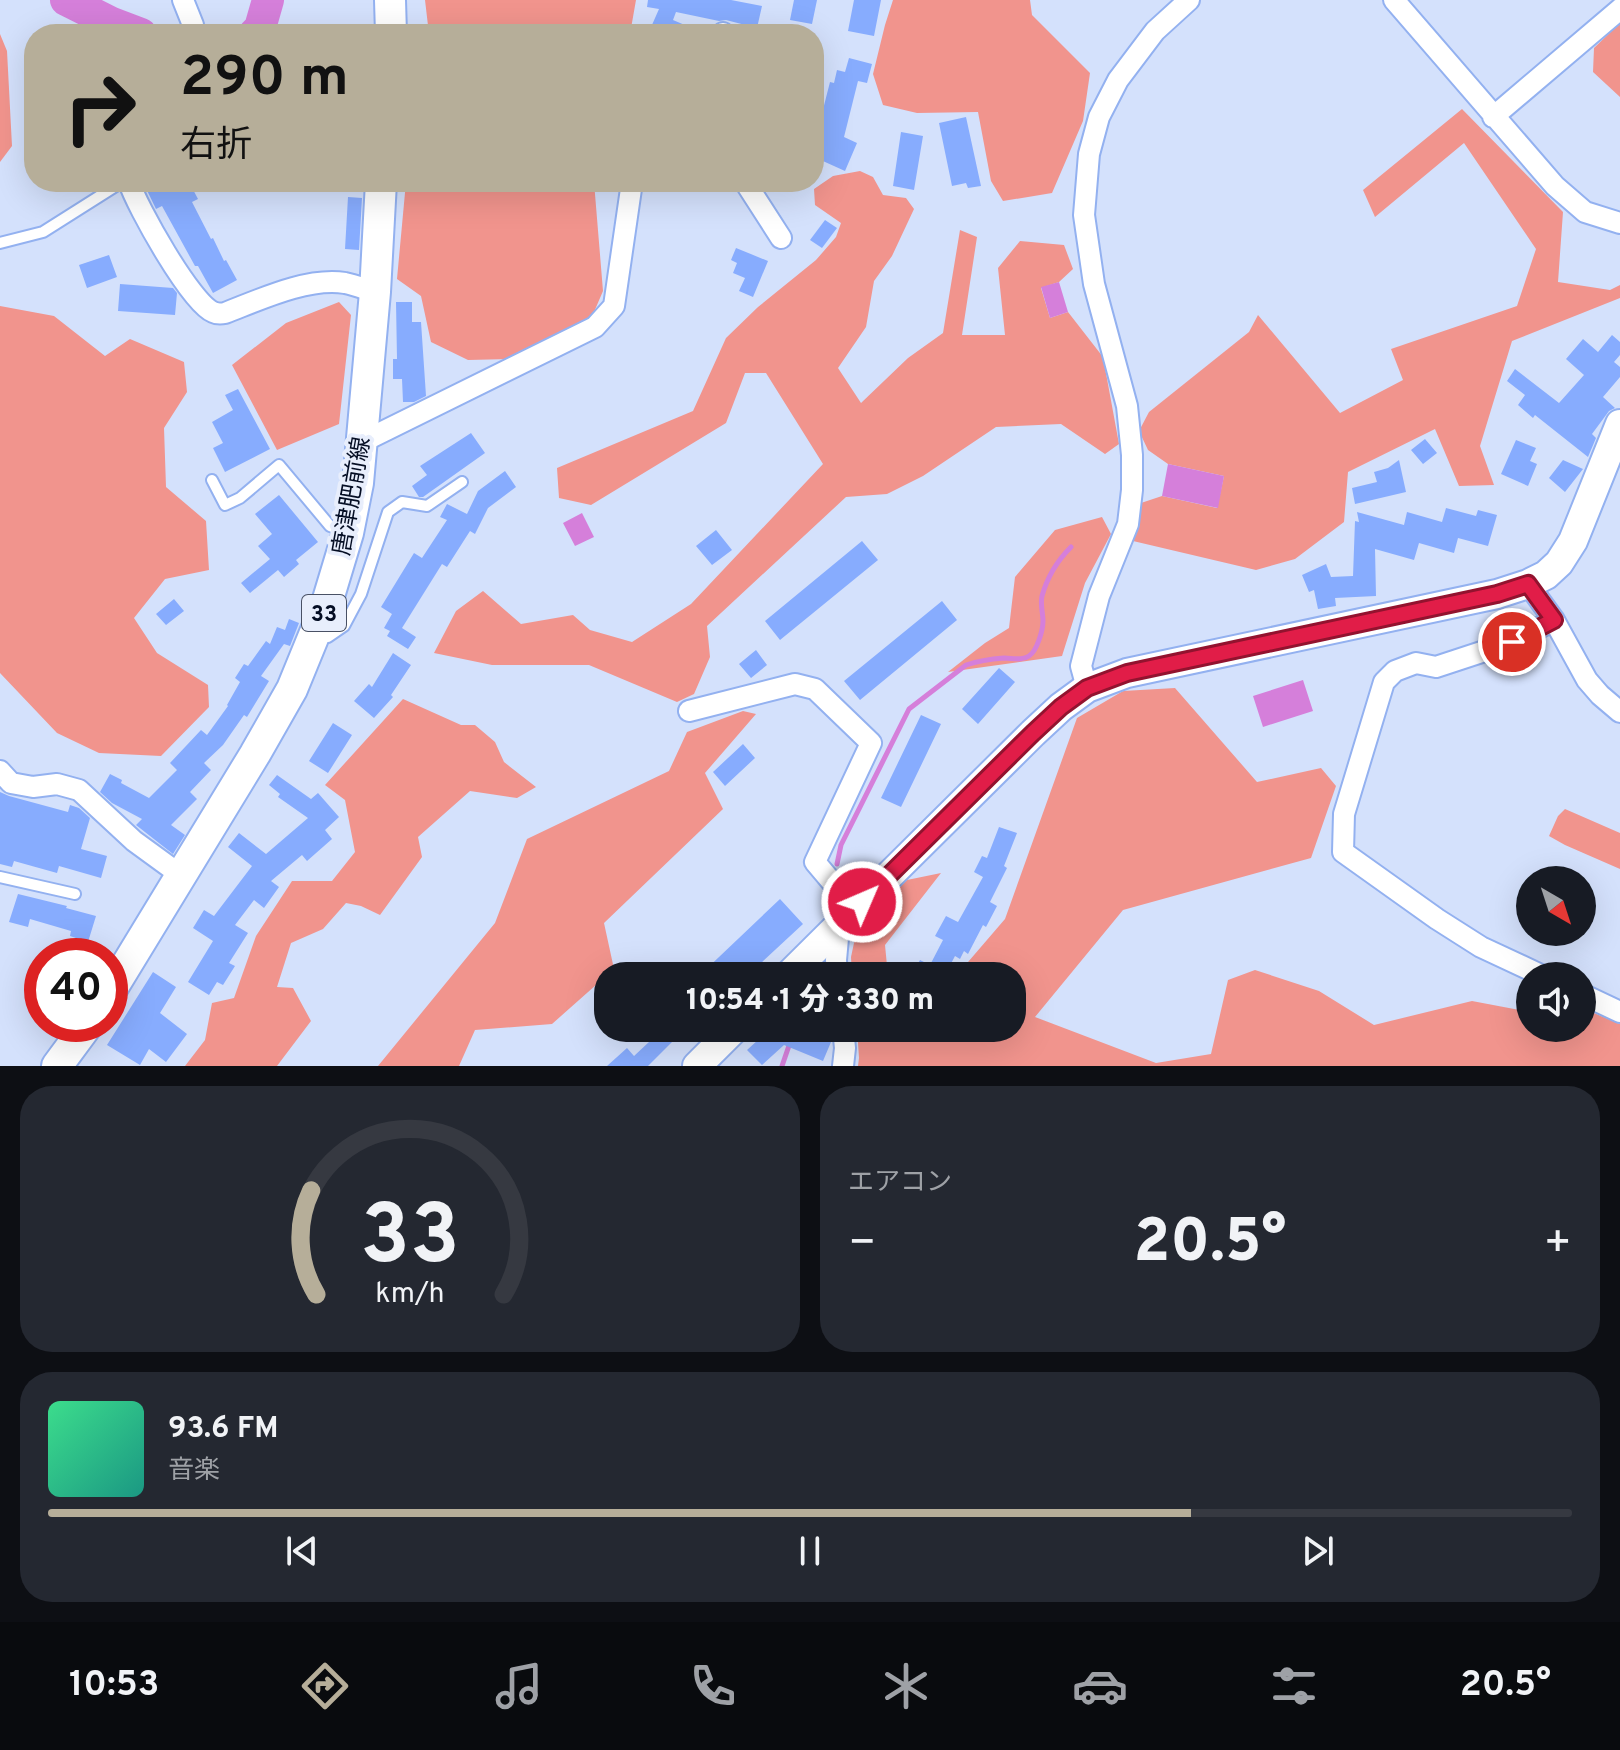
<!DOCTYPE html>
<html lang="ja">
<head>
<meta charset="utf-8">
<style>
	:root { --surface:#171b24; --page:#242831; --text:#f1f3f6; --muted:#9ea1a6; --line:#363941; --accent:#b6ae99 }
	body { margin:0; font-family:Overpass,"Noto Sans JP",sans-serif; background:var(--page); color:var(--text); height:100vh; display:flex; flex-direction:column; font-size:30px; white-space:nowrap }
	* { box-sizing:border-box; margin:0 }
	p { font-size:26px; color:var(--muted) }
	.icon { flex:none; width:44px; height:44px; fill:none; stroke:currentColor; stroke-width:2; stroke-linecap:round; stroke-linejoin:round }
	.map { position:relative; height:1066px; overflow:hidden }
	.sheet { display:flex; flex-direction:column; gap:20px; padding:20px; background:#0d0f14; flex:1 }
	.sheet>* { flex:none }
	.guide { position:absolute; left:24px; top:24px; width:800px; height:168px; border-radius:32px; box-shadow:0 8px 32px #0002; background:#b6ae99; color:#111; overflow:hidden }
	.needle { width:52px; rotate:141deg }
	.tools { position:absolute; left:1516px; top:866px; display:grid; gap:16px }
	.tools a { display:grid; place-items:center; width:80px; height:80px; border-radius:50%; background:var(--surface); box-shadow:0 8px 32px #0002; font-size:40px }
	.speed { position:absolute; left:24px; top:938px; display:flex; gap:16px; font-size:40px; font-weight:700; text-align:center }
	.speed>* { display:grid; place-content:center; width:104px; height:104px; border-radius:50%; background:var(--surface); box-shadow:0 8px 32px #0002; line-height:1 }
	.speed .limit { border:12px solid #d22; background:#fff; color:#111 }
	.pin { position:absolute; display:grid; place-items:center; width:68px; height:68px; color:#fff; margin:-34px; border:4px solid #fff; border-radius:50%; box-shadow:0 2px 8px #0007 }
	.me { position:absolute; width:88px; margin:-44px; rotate:45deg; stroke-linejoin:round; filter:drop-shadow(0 0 6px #0008) }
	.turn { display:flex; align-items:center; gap:28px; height:168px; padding:0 24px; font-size:36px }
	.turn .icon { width:104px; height:104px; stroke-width:2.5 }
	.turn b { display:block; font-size:56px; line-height:68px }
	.big { font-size:60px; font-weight:800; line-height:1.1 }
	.sheet .tile { flex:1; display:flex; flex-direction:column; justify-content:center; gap:12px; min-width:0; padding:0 28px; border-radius:32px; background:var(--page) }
	.sheet .dial { align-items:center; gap:0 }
	.dial svg { height:208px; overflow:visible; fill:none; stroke:var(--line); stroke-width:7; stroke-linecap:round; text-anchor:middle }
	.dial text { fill:var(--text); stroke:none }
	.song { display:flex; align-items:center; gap:24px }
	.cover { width:96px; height:96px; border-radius:12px; background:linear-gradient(135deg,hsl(150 70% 55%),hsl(170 70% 35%)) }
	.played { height:8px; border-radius:4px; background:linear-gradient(90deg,var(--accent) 75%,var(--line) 75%) }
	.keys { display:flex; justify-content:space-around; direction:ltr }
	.heat { display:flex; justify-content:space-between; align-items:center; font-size:44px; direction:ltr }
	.sheet .tiles { flex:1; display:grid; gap:20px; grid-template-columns:1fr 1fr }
	.tile:last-child { grid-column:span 2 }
	.trip { position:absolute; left:594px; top:962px; width:432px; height:80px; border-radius:32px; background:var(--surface); box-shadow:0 8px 32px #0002; font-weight:800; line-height:80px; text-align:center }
	.tab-bar { display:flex; height:128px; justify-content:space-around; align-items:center; background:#090b0e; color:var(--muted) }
	.tab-bar .icon { width:56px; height:56px }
	.tab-bar .current { color:var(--accent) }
	.tab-bar b { font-size:36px; color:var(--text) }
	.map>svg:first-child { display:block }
	.green { fill:#f1948d }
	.water { fill:#d57fda }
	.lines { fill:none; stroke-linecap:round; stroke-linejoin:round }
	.stream { stroke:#d57fda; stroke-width:5 }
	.river { stroke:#d57fda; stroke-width:32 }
	.building { fill:#87acfe }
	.lane-casing { stroke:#93b1f0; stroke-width:14 }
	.street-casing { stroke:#93b1f0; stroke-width:24 }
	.secondary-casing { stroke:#93b1f0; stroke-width:32 }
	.primary-casing { stroke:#93b1f0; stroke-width:34 }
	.lane { stroke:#fff; stroke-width:10 }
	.street { stroke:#fff; stroke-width:20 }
	.secondary { stroke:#fff; stroke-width:28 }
	.primary { stroke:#fff; stroke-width:30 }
	.route-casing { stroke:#92132f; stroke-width:20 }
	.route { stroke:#e11d48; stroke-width:14 }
	.labels { text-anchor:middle; stroke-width:8; stroke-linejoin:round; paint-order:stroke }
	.shield { fill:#e8eefc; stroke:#495165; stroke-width:2 }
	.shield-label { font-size:22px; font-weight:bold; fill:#050e24 }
	.street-label { font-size:24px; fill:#050e24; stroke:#e8eefc }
</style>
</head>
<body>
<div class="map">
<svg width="1620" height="1066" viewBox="0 0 1620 1066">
	<rect width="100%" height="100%" fill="#d4e1fc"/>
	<path class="green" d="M425 0H636L630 34H429Z
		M893 0H1030L1032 15 1090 73 1083 121 1052 193 1003 201 991 181 978 112 917 113 883 105 873 74 885 25Z
		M1620 23V97L1593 72 1594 48Z
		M0 34 7 51 12 146 0 162Z
		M1462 109 1563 212 1558 282 1610 290 1620 285V298L1512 341 1480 446 1494 485 1459 486 1435 429 1348 472 1344 522 1295 559 1256 570 1133 541 1138 504 1162 496 1217 508 1224 476 1168 464 1148 450 1139 431 1149 412 1249 332 1258 315 1340 413 1403 380 1391 349 1517 306 1536 249 1464 143 1375 217 1363 190Z
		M860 171 873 177 883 195 906 198 914 209 892 256 874 281 866 327 838 368 861 403 908 358 943 333 960 230 977 237 962 335H1005L998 268 1020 241 1064 245 1073 269 1059 282 1041 288 1050 318 1068 312 1103 357 1119 444 1105 454 1061 424 996 427 923 476 887 494 846 497 707 626 710 657 694 694 677 702 589 665H492L434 653 456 611 483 591 521 624 573 615 590 630 632 642 691 604 823 464 766 373H745L726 423 591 505 559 498 557 468 693 411 726 338 758 307 816 260 836 237 841 223 815 205 814 189 833 176Z
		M406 182H594L603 291 591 319 513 359 468 360 431 342 421 296 397 279Z
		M339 302 351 315 339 424 277 450 232 365 286 323Z
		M0 306 54 316 105 356 130 339 184 362 187 392 164 428 166 487 206 521 209 570 165 579 134 618 157 653 208 685 209 707 161 756 99 753 57 733 0 673Z
		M1102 517 1111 534 1085 583 1062 656 948 672 985 643 1009 628 1015 577 1055 530Z
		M1175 688 1257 782 1321 768 1336 786 1311 858 1123 910 1035 1017 1156 1063 1211 1054 1228 980 1255 970 1319 991 1374 1025 1472 1001 1530 1012V1028H1582V1008L1620 1024V1066H858L859 1058 857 1028H1012V976H956L1005 919 1077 718 1123 691Z
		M403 699 461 725H475L495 742 504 762 536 787 517 798 470 791 418 837 422 857 380 915 361 906 346 903 323 929 291 943 277 987 293 988 311 1021 277 1066H185L205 1040 212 1003 234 998 256 936 292 881H332L355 852 345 800 325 785Z
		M743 711 756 714 705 773 723 809 604 923 614 969 552 1024 475 1030 459 1066H378L495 923 527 839 669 771 687 732Z
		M1565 809 1620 833V869L1565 845 1549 836 1558 816Z
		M941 873 885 945 888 976H852L851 957 857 929 907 880Z"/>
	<path class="water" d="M1059 282 1068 312 1050 318 1041 287Z
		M1168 464 1224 476 1218 508 1162 496Z
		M582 513 594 537 575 546 563 523Z
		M1303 680 1313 711 1263 727 1253 696Z"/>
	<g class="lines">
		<path class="stream" d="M837 864 841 845 909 709 966 665C978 661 991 659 1004 658 1012 658 1022 661 1029 656 1037 651 1043 630 1043 621 1043 613 1040 604 1042 596 1047 578 1058 560 1071 547
			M782 1066 795 1028"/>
		<path class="river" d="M66 0 112 23 141 34
			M254 34 260 28 268 0"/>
	</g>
	<path class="building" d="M648 0H731L762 6 757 28 726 20 719 21 676 12 673 20 706 34H648L659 9 647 7Z
		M794 0H817L812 24 790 20Z
		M854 0H881L874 36 848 31Z
		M849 58 872 64 867 83 858 81 844 137 857 143 845 171 814 157V132L817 133 830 82 834 83 837 70 845 72Z
		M966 117 981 186 968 188 966 183 952 186 939 123Z
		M901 132 923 136 914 190 893 186Z
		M143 182H162L166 189 180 182H189L198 199 192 202 211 239 213 238 224 261 226 260 237 280 213 293 198 266H195L162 206 156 209Z
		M348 197 362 198 359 250 345 249Z
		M825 220 837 228 822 248 810 240Z
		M736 248 768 261 753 297 739 291 745 278 733 273 737 263 731 260Z
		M109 255 117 277 87 288 79 265Z
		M120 284 173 288 177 293 175 315 118 311Z
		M396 302H412V322H421L426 396 414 402H403L402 379H393V359H397Z
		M1612 335 1620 342V355L1614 362 1620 367V377L1603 397 1615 408 1609 411 1592 434 1596 438 1588 457 1535 415 1533 418 1518 405 1525 395 1507 381 1515 369 1559 403 1584 375 1566 359 1583 339 1598 352Z
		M238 389 270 449 225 472 213 448 223 443 212 422 233 410 225 395Z
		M471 433 485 453 423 497H419L412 486 427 475 420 466Z
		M1425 439 1437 453 1423 464 1411 450Z
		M1516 440 1536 448 1530 461 1537 464 1528 486 1501 474Z
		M1399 460 1406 492 1355 504 1352 488 1377 482 1374 472 1388 468Z
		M1563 460 1583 469 1565 492 1549 478Z
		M505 471 516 487 488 508 475 534 470 531 447 567 442 564 402 628 416 637 408 649 387 636 390 631 384 628 392 614 381 607 414 553 422 558 447 520 440 517 447 504 467 514 478 491Z
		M279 495 318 542 296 560 299 564 284 577 278 570 250 593 241 583 270 559 258 546 272 534 255 514Z
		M1446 508 1476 516 1478 510 1497 515 1488 546 1458 538 1454 553 1419 543 1414 560 1375 549 1376 596 1335 598 1336 606 1318 609 1314 590 1309 592 1302 575 1326 564 1331 577 1353 576 1355 521 1359 522 1357 512 1404 525 1407 512 1442 522Z
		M716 530 732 550 712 565 696 546Z
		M862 541 878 560 780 640 765 621Z
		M174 599 184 611 166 625 156 614Z
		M942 601 957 620 860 700 844 681Z
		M289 619 299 623 290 646 284 644 261 676 269 681 247 717 244 715 223 745 204 763 211 770 190 792 197 799 171 825 185 835 173 854 136 825 142 819 112 803 100 792 110 774 122 780 121 783 149 798 177 770 170 763 201 730 207 735 228 706 227 705 240 682 235 678 244 664 248 666 266 641 270 644 277 627 285 630Z
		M756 650 767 665 751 678 739 664Z
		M393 653 411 665 391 695 393 697 374 718 354 701 369 684 372 687Z
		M999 668 1015 682 978 724 962 709Z
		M921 715 941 724 901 807 881 798Z
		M333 723 352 735 328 773 309 761Z
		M743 744 755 758 725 786 713 772Z
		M277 775 311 799 318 793 339 817 325 830 332 839 307 861 302 855 271 881 279 887 264 908 254 900 235 925 248 933 229 963 235 966 223 985 217 982 209 995 188 982 213 941 193 928 204 910 214 916 252 866 228 847 239 833 266 854 308 818 278 797 280 794 269 785Z
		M0 792 9 796 68 812 70 805 79 808 90 818 81 849 107 856 101 878 59 866 57 873 14 861 12 867 0 864Z
		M999 827 1017 833 1004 866 1007 868 990 902 997 906 986 927 983 925 968 954 964 951 960 959 955 956 946 973 952 976H911L920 960 930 965 943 940 935 936 946 916 958 922 983 877 974 872 982 856 987 858Z
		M18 894 67 906 66 908 96 916 88 942 70 936 71 931 30 919 28 927 9 922Z
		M780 899 803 924 747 976H699Z
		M153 972 176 987 160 1013 187 1034 166 1062 149 1049 140 1065 107 1045Z
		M664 1028H686L648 1066H607L627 1048 634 1056Z
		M771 1028H830L831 1042 823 1061 784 1045 762 1065 747 1050Z"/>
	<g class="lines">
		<g class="lane-casing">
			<path id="lane" d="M0 243 43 232 122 182
				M212 480 225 505 240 498 279 465 330 526 346 532
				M318 637H328L344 626 361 594 388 512 402 502 427 506 462 482
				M0 877 75 894"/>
		</g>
		<g class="street-casing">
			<path id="street" d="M183 0 193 25V34
				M1394 0 1555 186 1585 212 1620 223
				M722 34 723 33
				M1493 117 1620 9
				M129 182C137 207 191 303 213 312 217 314 220 314 225 313 259 300 307 277 345 283 355 285 365 289 375 292
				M745 182 781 238
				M362 442 595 327 614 306 632 182
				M1528 584 1554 620 1587 680 1600 695 1620 712
				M1087 688 1081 666 1099 596 1128 524 1132 490V455L1127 406 1094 284 1084 215 1089 154 1099 117 1118 80 1155 31 1189 0
				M689 711 795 684 815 689 871 743 815 862 842 894 836 960 837 976
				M0 771 11 783 33 787 57 784 79 790 134 841 182 876
				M1543 976 1481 947 1437 919 1343 852 1344 814 1384 682 1395 671 1416 663 1436 667 1512 642 1554 620
				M1582 994 1620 1012
				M843 1028 845 1048 843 1066"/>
		</g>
		<g class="secondary-casing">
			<path id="secondary" d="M788 976 1033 733 1061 707 1087 688 1127 673 1497 594 1528 584 1546 575 1559 563 1573 541 1620 424
				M697 1066 735 1028"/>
		</g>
		<g class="primary-casing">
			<path id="primary" d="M390 0 391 34
				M110 992 255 754 292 689 326 606 348 533 358 483 375 292 381 182
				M57 1066 88 1024"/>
		</g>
		<use href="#lane" class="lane"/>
		<use href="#street" class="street"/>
		<use href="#secondary" class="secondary"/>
		<use href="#primary" class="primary"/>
	</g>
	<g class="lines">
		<g class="route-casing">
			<path id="route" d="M862 902 1033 733 1061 707 1087 688 1127 673 1497 594 1528 584 1554 620 1512 642"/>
		</g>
		<use href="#route" class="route"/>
	</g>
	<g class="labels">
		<rect class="shield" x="302" y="595" width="44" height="36" rx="6"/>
		<g class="shield-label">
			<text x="324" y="621">33</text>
		</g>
		<g class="street-label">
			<text transform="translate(351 496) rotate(-80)" y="8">唐津肥前線</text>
		</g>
	</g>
</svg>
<div class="tools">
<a><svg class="needle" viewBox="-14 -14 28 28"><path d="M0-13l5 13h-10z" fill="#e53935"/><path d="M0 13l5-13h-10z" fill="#9ea1a6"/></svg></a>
<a><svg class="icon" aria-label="sound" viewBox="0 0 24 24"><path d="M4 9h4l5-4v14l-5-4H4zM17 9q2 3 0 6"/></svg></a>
</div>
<div class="speed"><div class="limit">40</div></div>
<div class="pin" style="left:1512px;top:642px;background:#d93025"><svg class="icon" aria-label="arrive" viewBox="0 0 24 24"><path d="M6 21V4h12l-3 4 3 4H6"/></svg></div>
<svg class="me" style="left:862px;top:902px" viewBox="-20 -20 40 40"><circle r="17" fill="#e11d48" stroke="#fff" stroke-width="3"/><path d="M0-11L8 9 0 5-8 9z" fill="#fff"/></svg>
<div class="trip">10:54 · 1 分 · 330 m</div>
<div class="guide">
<div class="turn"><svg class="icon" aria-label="right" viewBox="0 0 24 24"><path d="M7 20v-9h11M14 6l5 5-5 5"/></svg><div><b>290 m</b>右折</div></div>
</div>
</div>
<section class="sheet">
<div class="tiles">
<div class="tile dial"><svg viewBox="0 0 100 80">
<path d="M14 69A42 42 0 1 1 86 69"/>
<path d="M14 69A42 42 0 0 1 12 29" stroke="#b6ae99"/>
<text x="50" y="56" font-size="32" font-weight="700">33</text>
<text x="50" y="72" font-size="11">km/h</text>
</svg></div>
<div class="tile"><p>エアコン</p>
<div class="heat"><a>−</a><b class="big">20.5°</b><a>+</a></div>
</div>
<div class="tile">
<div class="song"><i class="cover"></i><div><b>93.6 FM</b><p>音楽</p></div></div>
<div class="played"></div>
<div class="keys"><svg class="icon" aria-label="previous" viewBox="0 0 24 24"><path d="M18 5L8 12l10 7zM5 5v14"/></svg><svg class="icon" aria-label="pause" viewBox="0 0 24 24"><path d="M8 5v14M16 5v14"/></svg><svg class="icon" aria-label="next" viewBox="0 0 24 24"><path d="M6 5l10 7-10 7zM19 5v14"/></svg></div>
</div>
</div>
</section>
<nav class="tab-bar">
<b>10:53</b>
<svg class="icon current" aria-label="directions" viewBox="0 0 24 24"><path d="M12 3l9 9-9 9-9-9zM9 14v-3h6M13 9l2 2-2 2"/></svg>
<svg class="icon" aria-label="music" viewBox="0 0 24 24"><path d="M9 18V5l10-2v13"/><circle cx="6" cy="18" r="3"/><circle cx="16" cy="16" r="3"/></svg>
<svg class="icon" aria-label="phone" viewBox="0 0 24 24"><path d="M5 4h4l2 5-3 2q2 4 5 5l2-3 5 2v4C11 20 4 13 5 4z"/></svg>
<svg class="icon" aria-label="climate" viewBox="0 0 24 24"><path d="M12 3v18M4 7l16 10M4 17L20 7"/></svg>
<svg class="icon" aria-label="car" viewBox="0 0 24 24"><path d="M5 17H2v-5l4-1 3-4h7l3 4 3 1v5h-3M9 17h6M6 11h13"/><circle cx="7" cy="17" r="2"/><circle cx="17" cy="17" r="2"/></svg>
<svg class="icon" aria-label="filters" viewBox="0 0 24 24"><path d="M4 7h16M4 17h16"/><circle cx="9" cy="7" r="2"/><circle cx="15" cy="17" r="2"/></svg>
<b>20.5°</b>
</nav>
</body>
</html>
